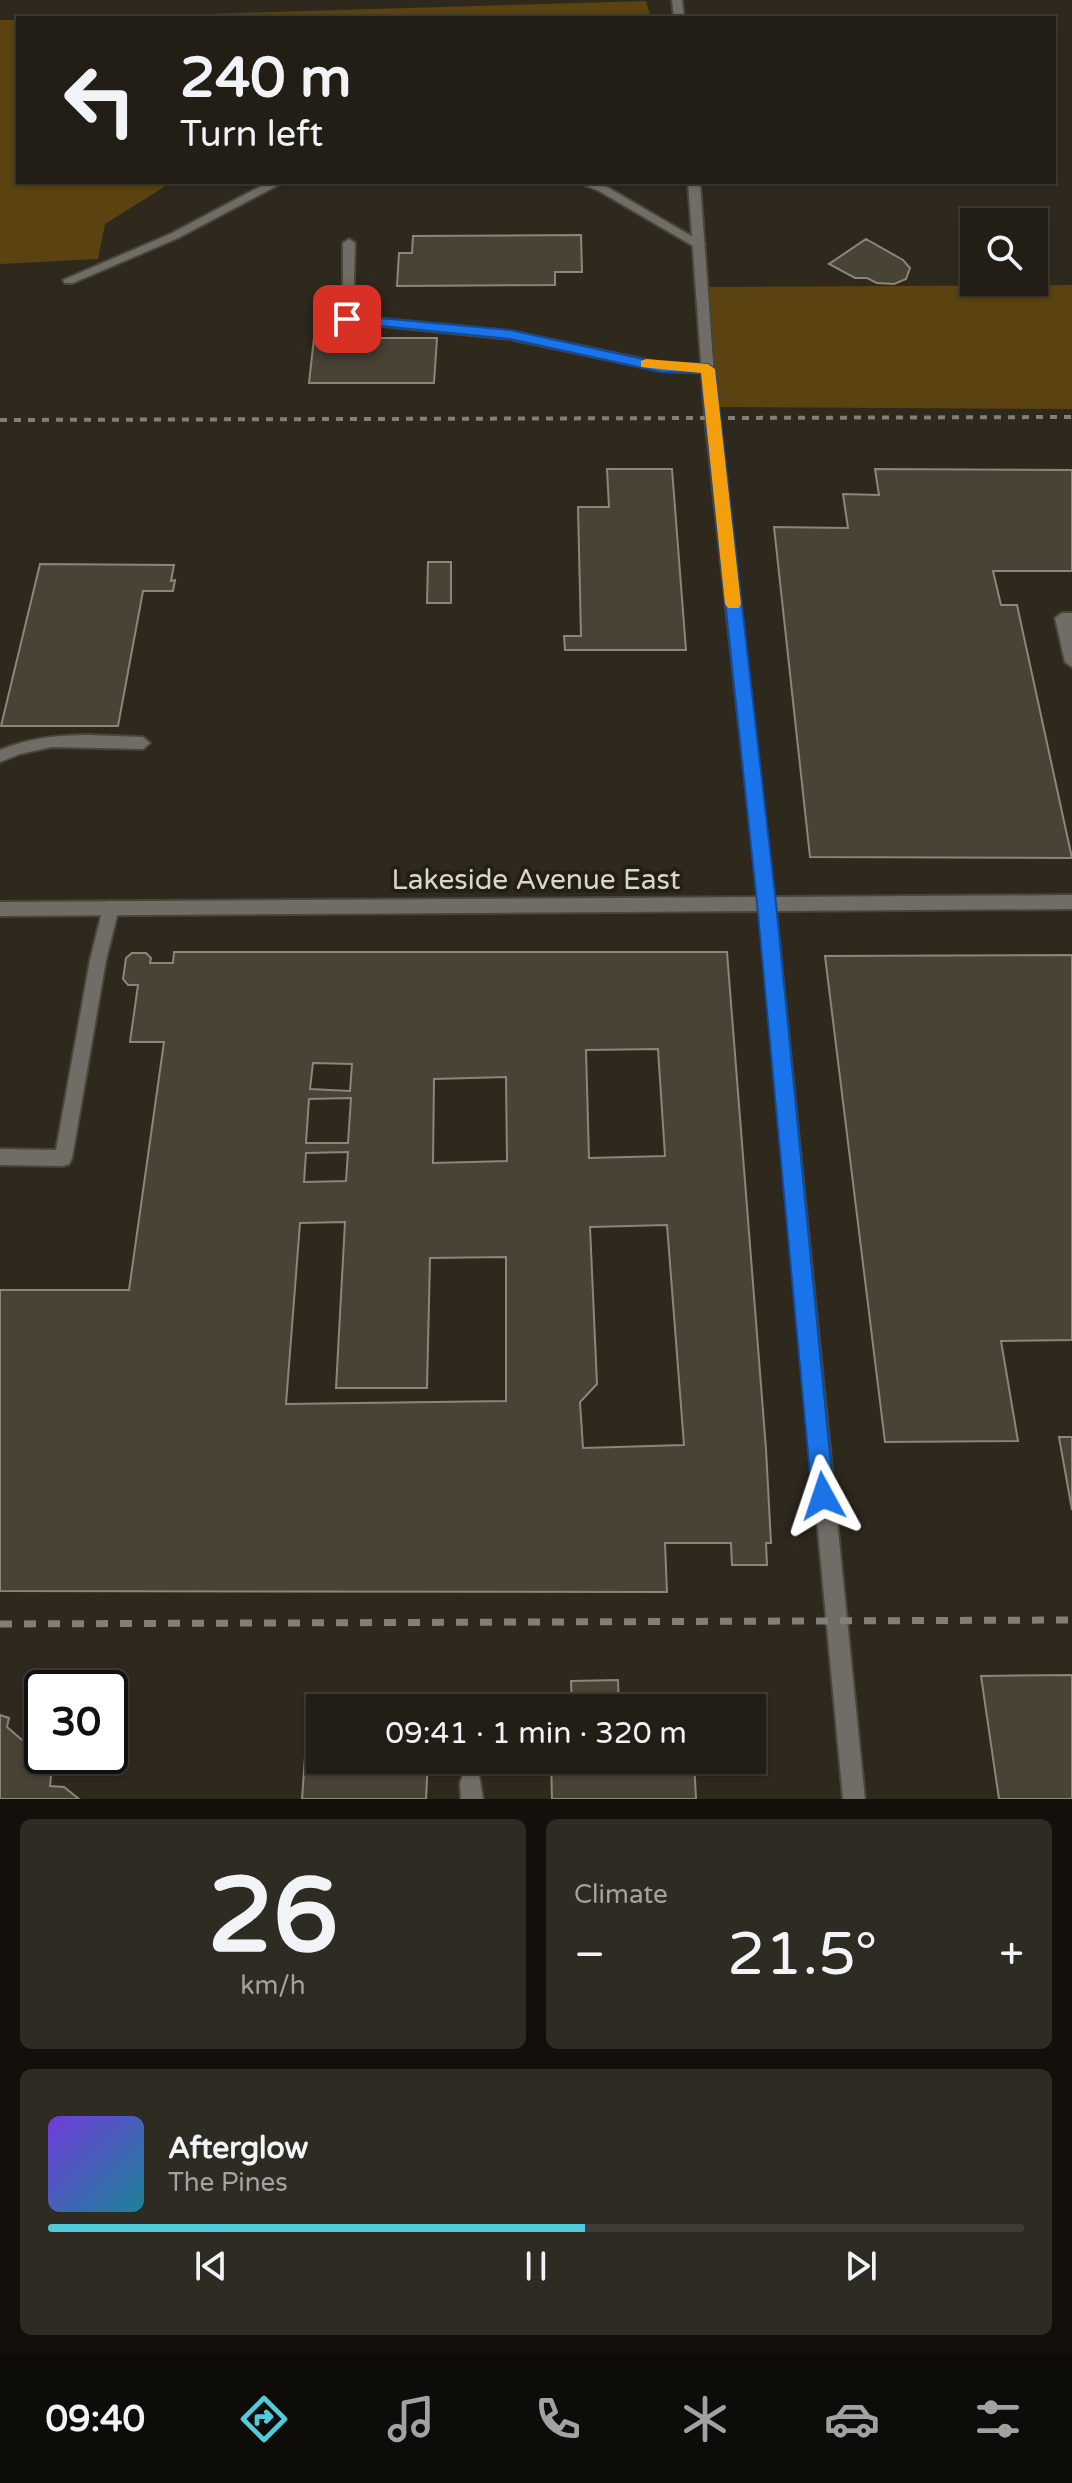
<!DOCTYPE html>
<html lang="en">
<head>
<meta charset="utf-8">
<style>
	:root { --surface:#221e16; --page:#2e2b23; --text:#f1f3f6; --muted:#a2a2a1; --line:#3f3c35; --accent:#53cadc }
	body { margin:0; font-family:"Varela Round",sans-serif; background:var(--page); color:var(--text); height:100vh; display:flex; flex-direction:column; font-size:30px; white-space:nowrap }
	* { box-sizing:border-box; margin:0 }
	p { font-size:26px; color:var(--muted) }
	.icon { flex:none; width:44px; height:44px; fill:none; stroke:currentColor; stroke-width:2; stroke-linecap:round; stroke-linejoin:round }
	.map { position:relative; height:1799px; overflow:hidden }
	.side { display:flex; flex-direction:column; gap:20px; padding:20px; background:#13100c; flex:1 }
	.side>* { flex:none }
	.top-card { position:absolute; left:16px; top:16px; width:1040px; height:168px; border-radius:0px; box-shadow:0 2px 6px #0004,0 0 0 2px var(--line); background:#221e16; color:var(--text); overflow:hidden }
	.controls { position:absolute; left:960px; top:208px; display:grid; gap:16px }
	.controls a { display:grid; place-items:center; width:88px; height:88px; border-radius:0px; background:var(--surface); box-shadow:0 2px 6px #0004,0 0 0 2px var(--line); font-size:40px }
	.speed { position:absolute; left:24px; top:1670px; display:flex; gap:16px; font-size:40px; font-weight:700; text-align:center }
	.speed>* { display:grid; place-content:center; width:104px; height:104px; border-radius:50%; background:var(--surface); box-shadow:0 2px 6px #0004,0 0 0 2px var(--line); line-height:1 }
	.speed .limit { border:4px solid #111; border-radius:12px; background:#fff; color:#111 }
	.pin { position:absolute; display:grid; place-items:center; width:68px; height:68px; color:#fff; margin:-34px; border-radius:16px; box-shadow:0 4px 12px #0006 }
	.me { position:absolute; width:88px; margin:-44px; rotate:355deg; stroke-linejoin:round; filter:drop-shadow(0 0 6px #0008) }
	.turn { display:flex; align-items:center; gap:28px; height:168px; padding:0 32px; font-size:36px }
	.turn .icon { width:104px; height:104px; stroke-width:2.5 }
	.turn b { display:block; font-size:56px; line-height:68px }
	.big { font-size:60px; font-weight:600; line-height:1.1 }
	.side .card { flex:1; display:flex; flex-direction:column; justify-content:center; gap:12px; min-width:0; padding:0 28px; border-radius:12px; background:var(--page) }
	.side .dial { align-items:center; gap:0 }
	.dial b { font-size:104px; line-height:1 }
	.song { display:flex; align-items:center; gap:24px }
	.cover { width:96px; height:96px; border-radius:12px; background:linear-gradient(135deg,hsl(260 70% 55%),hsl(190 70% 35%)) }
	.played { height:8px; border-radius:4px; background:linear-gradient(90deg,var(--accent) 55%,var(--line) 55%) }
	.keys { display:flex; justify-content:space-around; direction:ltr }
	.heat { display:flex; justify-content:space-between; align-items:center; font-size:44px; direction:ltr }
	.side .tiles { flex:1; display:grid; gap:20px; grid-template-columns:1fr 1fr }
	.card:last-child { grid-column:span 2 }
	.trip { position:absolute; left:306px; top:1694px; width:460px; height:80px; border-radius:0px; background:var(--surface); box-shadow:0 2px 6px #0004,0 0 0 2px var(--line); font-weight:600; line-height:80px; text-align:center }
	.tabs { display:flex; height:128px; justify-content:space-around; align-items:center; background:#0e0c09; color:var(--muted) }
	.tabs .icon { width:56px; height:56px }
	.tabs .active { color:var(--accent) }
	.tabs b { font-size:36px; color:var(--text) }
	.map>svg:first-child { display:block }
	.green { fill:#5a4311 }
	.building { fill:#494336; stroke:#8d8678; stroke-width:2; fill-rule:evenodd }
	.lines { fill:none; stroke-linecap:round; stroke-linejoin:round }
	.lane-casing { stroke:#4a4439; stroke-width:4 }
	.street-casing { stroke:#4a4439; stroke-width:4 }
	.lane { fill:#706d67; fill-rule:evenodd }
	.street { fill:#706d67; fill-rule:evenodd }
	.rail-far1 { stroke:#847f76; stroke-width:4; stroke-dasharray:7 7; stroke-linecap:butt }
	.rail { stroke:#847f76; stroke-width:7; stroke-dasharray:12 12; stroke-linecap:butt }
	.route { fill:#1a73e8; stroke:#114b97; stroke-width:2 }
	.slow { fill:#f59e0b }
	.labels { text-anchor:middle; stroke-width:8; stroke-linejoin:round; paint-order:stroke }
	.street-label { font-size:28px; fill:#dad6cf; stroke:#241f14 }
</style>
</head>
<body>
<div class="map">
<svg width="1072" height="1799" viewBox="0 0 1072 1799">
	<rect width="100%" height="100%" fill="#2e281d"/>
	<path class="green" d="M646 1 651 18H71Z
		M0 20H18V182H172L105 224 98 259 0 264Z
		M1072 285V409L711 407 702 287Z"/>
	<path class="building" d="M581 235 582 272H555V285L397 286 399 253H412L413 236Z
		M866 239 903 260 910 268 906 279 894 284 877 283 867 278H855L829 264Z
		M314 338H437L434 383H309Z
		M607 469H672L686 650H565L564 636H581L578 507H609Z
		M875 469 1072 470V571H993L1001 605H1017L1072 858 810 857 774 527 848 528 843 494 879 495Z
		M428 562H451V603H427Z
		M40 564 174 565 171 581 175 580 173 591H143L118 726H1Z
		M174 952H727L766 1449 771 1543H766L767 1565H732L731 1543H665L667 1592 0 1591V1290H129L164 1042H130L138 985H128L123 979 126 958 132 953H146L151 958 150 963H173ZM658 1049 665 1156 589 1158 586 1050ZM313 1063 352 1064 350 1091 310 1089ZM506 1077 507 1161 433 1163 434 1079ZM351 1098 348 1143H306L309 1099ZM348 1152 346 1181 304 1182 306 1153ZM345 1222 336 1388H427L430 1258 506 1257V1401L286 1404 300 1223ZM667 1225 684 1445 583 1448 580 1402 597 1384 590 1227Z
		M1072 955V1340L1001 1341 1018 1441 885 1442 825 956Z
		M1059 1437H1072V1510Z
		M1072 1675V1799H999L981 1676Z
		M618 1680 619 1708H572L571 1681Z
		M0 1715 9 1718 7 1727 52 1766 50 1786 64 1787 79 1799H0Z
		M308 1715H320V1760H428L426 1799H302Z
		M551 1760H694L696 1799H552Z"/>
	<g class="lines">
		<g class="lane-casing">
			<path id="lane" d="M269 182H284L178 238 73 283H65L63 280 170 234Z
				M577 182H594L607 187 705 244 703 247H695L599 191Z
				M349 239 355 243 353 316 510 331 661 363 708 365 714 369 708 373 661 371 510 339 343 322V243Z
				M1062 613H1072V667L1065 662 1055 618Z
				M88 735 143 737 150 743 143 749 52 747 20 754 0 762V750C29 738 58 735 88 735Z
				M111 901 117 903 119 908 106 960 72 1158 69 1164 63 1166 0 1165V1149L56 1150 90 960 103 908 105 903Z
				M471 1772 479 1775 483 1799H461L460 1783 463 1775Z"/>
		</g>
		<g class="street-casing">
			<path id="street" d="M672 0H682L684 18H674Z
				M688 182H700L717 417 774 897 1072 895V909L776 911 865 1799H843L760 911 0 916V902L758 897 705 417Z"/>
		</g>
		<use href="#lane" class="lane"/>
		<use href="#street" class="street"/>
		<path class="rail-far1" d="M0 420 1072 417"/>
		<path class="rail" d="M0 1624 1072 1620"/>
	</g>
	<path class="route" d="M347 315 510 330 661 363 708 364 715 369 776 903 834 1496 831 1504 823 1507 815 1504 812 1496 757 903 701 373 661 372 510 339 342 322V316Z"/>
	<path class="slow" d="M646 359 708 364 715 369 741 604 739 608H728L725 604 701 373 641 367V361Z"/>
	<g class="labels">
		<g class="street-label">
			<text x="536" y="889">Lakeside Avenue East</text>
		</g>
	</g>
</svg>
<div class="controls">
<a><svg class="icon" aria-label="search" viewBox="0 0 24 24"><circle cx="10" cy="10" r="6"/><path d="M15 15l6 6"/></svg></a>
</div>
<div class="speed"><div class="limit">30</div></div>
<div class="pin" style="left:347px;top:319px;background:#d93025"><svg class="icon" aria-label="arrive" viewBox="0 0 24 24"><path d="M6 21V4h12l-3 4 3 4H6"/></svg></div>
<svg class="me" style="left:823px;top:1496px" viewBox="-20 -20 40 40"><path d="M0-17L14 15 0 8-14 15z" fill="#1a73e8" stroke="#fff" stroke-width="4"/></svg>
<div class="trip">09:41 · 1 min · 320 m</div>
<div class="top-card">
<div class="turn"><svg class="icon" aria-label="left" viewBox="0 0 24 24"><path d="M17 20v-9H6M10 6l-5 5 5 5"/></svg><div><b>240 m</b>Turn left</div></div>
</div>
</div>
<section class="side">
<div class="tiles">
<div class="card dial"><b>26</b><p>km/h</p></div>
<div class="card"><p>Climate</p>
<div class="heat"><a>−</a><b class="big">21.5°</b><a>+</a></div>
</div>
<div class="card">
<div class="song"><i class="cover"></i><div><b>Afterglow</b><p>The Pines</p></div></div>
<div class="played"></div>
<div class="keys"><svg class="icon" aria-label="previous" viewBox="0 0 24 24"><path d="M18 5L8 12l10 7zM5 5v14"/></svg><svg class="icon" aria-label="pause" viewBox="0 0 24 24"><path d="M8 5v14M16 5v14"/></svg><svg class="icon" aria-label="next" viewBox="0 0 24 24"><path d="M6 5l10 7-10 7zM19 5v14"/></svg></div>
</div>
</div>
</section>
<nav class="tabs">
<b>09:40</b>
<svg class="icon active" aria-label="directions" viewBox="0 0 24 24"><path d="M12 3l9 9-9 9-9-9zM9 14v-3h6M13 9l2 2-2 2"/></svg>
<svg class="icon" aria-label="music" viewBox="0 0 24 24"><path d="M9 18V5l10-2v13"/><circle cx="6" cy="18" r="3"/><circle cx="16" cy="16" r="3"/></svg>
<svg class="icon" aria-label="phone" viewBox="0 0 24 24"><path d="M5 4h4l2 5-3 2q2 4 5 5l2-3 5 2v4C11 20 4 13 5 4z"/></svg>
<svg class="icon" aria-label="climate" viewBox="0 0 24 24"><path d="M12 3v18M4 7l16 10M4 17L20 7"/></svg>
<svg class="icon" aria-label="car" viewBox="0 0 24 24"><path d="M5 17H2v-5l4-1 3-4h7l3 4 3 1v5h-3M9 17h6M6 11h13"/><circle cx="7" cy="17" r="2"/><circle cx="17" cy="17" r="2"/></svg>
<svg class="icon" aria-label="filters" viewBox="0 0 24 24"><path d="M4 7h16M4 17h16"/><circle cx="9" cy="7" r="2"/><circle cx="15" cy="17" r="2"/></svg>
</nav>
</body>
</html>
